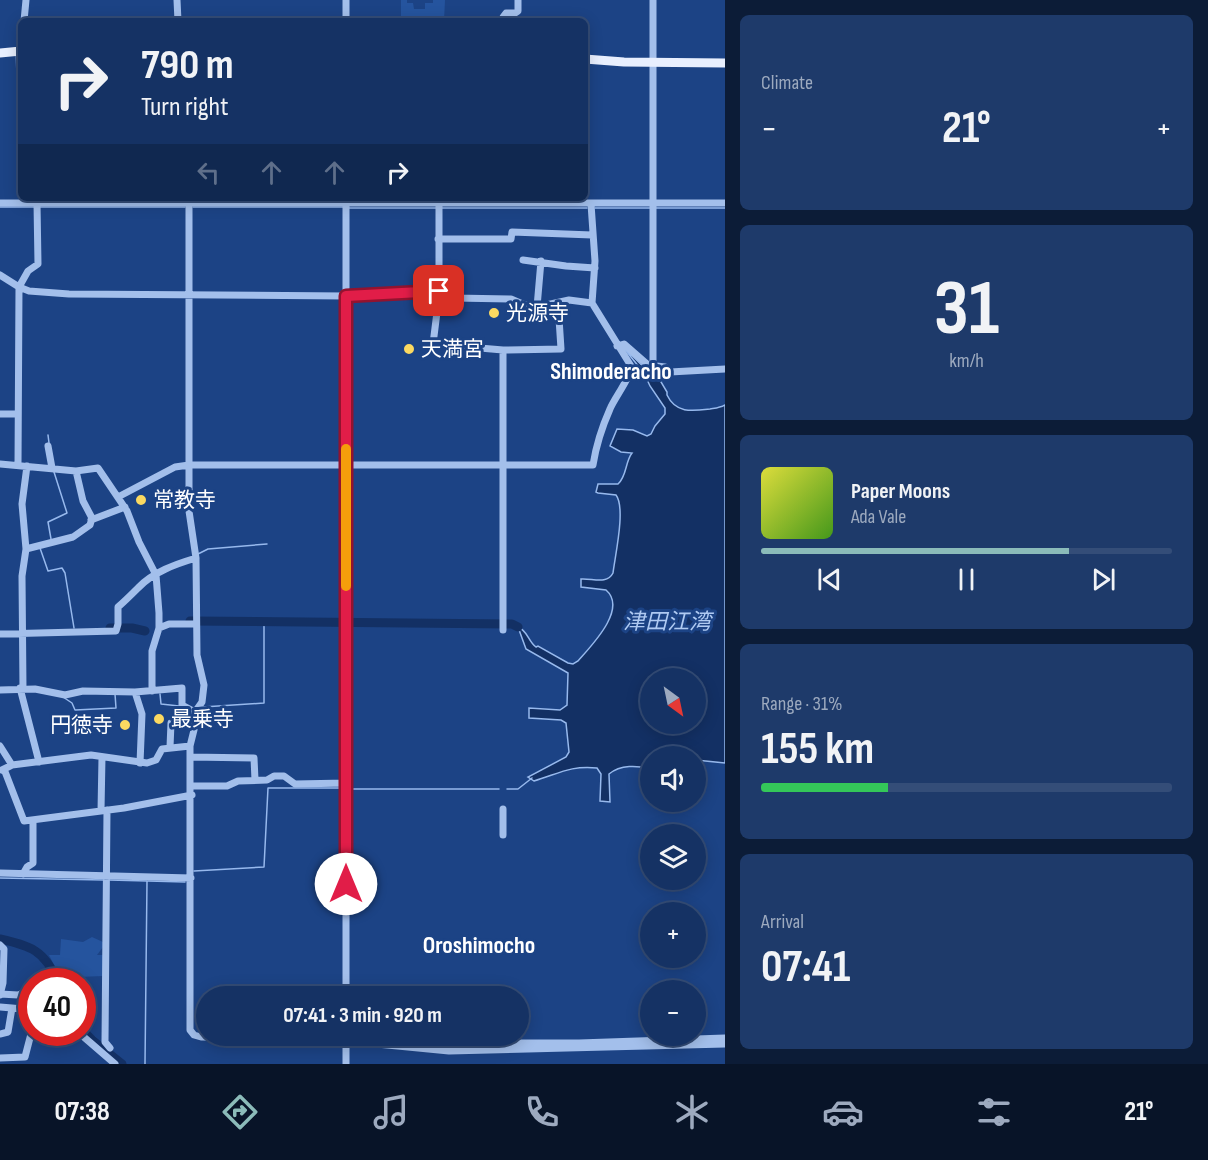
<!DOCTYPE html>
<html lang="en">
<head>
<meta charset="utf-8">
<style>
	:root { --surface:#153264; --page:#1e3a6a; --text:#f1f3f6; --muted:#9daabf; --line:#344d78; --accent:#8bbbb9 }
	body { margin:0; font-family:"Sofia Sans Condensed","Noto Sans JP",sans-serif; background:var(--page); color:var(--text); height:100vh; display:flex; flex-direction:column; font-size:22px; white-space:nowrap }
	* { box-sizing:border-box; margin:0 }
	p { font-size:20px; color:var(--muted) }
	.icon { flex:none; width:33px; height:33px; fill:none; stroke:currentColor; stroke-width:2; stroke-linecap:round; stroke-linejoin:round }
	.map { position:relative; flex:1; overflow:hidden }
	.panel { display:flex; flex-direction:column; gap:15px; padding:15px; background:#0c1c37; width:483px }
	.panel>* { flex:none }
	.hud { position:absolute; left:18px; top:18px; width:570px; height:183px; border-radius:9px; box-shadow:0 3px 15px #0003,0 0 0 2px var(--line); background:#153264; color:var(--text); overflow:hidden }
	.needle { width:39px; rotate:147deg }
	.tools { position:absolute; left:640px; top:668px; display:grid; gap:12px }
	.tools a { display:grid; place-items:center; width:66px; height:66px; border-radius:50%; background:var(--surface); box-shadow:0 3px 15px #0003,0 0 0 2px var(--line); font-size:30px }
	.speed { position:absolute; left:18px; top:968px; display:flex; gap:12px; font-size:30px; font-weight:700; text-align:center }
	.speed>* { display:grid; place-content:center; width:78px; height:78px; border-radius:50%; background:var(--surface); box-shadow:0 3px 15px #0003,0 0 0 2px var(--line); line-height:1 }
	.speed .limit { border:9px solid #d22; background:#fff; color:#111 }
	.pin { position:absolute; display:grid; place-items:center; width:51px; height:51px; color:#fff; margin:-26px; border-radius:12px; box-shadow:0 3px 9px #0006 }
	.me { position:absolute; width:66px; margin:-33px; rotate:0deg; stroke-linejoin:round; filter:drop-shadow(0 0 4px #0008) }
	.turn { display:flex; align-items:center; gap:21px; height:126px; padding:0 24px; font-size:27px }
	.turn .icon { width:78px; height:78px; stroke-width:2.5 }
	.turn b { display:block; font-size:42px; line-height:51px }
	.lanes { display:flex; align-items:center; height:57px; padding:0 24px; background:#0003; justify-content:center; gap:30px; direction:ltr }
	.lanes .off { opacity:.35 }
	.big { font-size:45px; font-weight:700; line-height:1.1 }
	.panel .card { flex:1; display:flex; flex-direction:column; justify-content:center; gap:9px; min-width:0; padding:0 21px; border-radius:9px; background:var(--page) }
	.panel .dial { align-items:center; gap:0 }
	.dial b { font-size:78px; line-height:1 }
	.song { display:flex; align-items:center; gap:18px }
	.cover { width:72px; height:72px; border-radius:9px; background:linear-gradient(135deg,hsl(60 70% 55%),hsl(100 70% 35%)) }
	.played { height:6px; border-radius:3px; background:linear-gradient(90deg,var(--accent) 75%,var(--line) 75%) }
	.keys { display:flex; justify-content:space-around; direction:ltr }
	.heat { display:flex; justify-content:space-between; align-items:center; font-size:33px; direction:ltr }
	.charge { height:9px; border-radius:4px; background:linear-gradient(90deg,#34c759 31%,var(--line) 0) }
	.trip { position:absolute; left:196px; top:986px; width:333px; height:60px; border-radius:30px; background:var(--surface); box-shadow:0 3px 15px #0003,0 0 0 2px var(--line); font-weight:700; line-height:60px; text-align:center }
	.tab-bar { display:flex; height:96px; justify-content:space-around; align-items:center; background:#081428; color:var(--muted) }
	.tab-bar .icon { width:42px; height:42px }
	.tab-bar .active { color:var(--accent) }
	.tab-bar b { font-size:27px; color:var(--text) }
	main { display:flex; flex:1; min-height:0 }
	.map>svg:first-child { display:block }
	.green { fill:#25549e }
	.water { fill:#133064; stroke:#97b9ed; stroke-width:1.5; fill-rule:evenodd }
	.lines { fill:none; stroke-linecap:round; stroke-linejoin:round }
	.stream { stroke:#97b9ed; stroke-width:1.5 }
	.river { stroke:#133064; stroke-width:9 }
	.minor { stroke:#a3bfeb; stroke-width:7 }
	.major { stroke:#e8effe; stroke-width:9 }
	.route-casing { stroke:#92132f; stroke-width:15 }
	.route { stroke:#e11d48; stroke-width:10 }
	.slow { stroke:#f59e0b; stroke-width:10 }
	.poi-dot { fill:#fbd961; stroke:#1c4385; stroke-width:2 }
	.labels { text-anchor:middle; stroke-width:6; stroke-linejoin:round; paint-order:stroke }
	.poi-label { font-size:21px; fill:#fff; stroke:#1c4385; text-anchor:start }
	.water-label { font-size:22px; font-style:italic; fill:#afcaf2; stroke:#1c4385 }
	.quarter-label { font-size:24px; font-weight:bold; fill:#fff; stroke:#1c4385 }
</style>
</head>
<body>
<main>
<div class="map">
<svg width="725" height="1064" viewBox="0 0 725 1064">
	<rect width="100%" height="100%" fill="#1c4385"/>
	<path class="green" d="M401 0H407V3H413L414 9H425V3H433V0H445L444 21H401Z
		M92 937 103 942V947L97 955H104L103 976 79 977V981H62L49 955H60L61 939 83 942Z"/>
	<path class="water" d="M622 346 653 376 661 375 663 378 661 382 667 392V395C676 414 693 411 710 409 717 408 720 408 725 405V763L696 760V756H651V768C637 766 621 764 609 774L610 802 600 801 601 774 597 768C571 765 558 774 534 781L528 777 566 757 569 752 566 723 561 720 529 718V708L560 710 567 705 568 673 526 649 518 627C528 631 528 641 536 647L538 646 568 663 573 664 578 661C591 646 628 609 606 590L581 587V579C592 578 607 585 613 573 615 556 626 508 616 495L598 493 596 492 598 484H618C627 476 625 462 632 453L621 452 610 446 617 429 633 430 647 436 651 434 655 426 665 414V408L650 386 644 373ZM651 678H696V723H651Z"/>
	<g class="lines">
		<path class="stream" d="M0 207H35
			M40 207H185
			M193 207H344
			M349 208H437
			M442 208H587
			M595 208H650
			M655 208H725
			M48 435 49 443
			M51 539 48 522 67 513 54 472
			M40 548 48 571 62 568 65 573 74 628
			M198 554 208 549 267 544
			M160 694 161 704 179 706
			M63 697 72 703 75 710 116 708 115 694
			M203 707 264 703V622
			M350 789H499
			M507 789H518L532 778
			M194 871 264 867 268 788H341
			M0 878 104 880
			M109 880 147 881 145 1064
			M148 881 185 882"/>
		<path class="river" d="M190 621 512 624 518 627
			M110 628H132L145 631
			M0 939C30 946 45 950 57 981
			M82 1030 92 1040 122 1064"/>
		<path class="minor" d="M177 0 178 21
			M346 0V21
			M653 0V367
			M24 21 26 0
			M503 21V17L506 13H515L518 11V0
			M21 45 19 51 21 122
			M189 198V511L196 558 197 655 204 685 202 702 195 712 194 730 190 746V1030L194 1035 201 1037 346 1039
			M346 198V996
			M0 203H725
			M439 204V296L433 344 503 350 561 349 558 303
			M438 239H511L512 232 592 235
			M523 260 566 266 595 268
			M0 275 19 287 29 291 69 294 346 296 439 291
			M439 296 454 298 511 299 525 305 537 307 569 300 592 303
			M537 307 541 261
			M617 346 624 344 648 365 665 367 670 372 725 369
			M503 350V630
			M0 414H18
			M48 446 52 468
			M0 464 76 471 98 468 127 511 139 542 156 575 159 613V628L152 651V691
			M18 465 19 287 28 271 38 264 37 203
			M118 497 175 467 189 465H593C596 446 602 427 610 409 615 397 630 379 631 366L592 303 595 261 591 204
			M91 520 125 507
			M26 549 73 537 90 525 92 518 83 501 76 471
			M159 628 169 624H196
			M0 634 116 631 118 624V607C125 601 131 595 138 588 153 572 176 564 196 558
			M20 688 39 762
			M23 689 22 576 26 549 22 504 27 466
			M0 690 35 689 65 695 83 691 135 692 182 688V705L195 712
			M135 692 142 714 140 763
			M0 746 12 765
			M170 747 171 723
			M191 757 254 758 255 780
			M4 769 24 821 124 808 192 795
			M2 770 12 765 91 755 147 763 156 760 162 749 190 746
			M192 786H227L238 781 267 780 274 776H284L295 784 346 783
			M107 810 105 1042 110 1048
			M101 811 102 757
			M503 835V809
			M0 873 191 878
			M23 874 27 867 33 863V821
			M0 945 4 949 3 983 0 995
			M0 994 18 995 23 993
			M0 1007 12 1008
			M78 1032 115 1064
			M0 1034 8 1032 12 1008 32 1010
			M346 1041 449 1051 725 1044
			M417 1043H579L725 1038
			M0 1058 25 1057 32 1030
			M346 1064V1038"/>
		<path class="major" d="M0 53 21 51
			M585 59 624 62 725 63"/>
	</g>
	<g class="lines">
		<g class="route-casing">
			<path id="route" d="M346 884V296L439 291"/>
		</g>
		<use href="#route" class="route"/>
		<path class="slow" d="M346 449V586"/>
	</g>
	<g class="poi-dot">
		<circle cx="494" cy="313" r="6"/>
		<circle cx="409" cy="349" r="6"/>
		<circle cx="141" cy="500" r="6"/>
		<circle cx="159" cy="719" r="6"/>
		<circle cx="125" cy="725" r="6"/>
	</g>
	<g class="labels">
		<g class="poi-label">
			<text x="506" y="320">光源寺</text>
			<text x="421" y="356">天満宮</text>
			<text x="153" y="507">常教寺</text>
			<text x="171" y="726">最乗寺</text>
			<text x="113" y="732" text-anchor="end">円徳寺</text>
		</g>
		<g class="water-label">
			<text x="667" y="629">津田江湾</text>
		</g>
		<g class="quarter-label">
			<text x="611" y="379">Shimoderacho</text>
			<text x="479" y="953">Oroshimocho</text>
		</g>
	</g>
</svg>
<div class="tools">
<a><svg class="needle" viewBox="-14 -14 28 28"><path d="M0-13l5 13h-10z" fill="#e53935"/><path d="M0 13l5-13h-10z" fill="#9daabf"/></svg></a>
<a><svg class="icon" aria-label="sound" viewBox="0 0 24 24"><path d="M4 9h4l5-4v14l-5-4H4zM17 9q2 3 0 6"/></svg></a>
<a><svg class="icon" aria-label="layers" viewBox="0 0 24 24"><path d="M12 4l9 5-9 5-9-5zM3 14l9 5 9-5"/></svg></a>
<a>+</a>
<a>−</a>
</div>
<div class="speed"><div class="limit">40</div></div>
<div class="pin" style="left:439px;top:291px;background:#d93025"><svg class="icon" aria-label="arrive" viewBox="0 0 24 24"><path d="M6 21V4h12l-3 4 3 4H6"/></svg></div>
<svg class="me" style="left:346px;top:884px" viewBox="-20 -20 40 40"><circle r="19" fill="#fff"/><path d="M0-13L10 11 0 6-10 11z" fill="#e11d48"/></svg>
<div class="trip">07:41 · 3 min · 920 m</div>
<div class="hud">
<div class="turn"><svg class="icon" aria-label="right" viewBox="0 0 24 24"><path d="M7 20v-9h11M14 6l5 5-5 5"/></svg><div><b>790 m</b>Turn right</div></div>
<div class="lanes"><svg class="icon off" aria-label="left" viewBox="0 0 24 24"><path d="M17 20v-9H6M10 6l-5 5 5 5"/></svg><svg class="icon off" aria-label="ahead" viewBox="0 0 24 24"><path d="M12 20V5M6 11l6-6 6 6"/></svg><svg class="icon off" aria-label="ahead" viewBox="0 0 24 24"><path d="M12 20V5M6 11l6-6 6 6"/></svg><svg class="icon" aria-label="right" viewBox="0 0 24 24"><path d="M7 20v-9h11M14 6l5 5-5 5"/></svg></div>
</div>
</div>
<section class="panel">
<div class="card"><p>Climate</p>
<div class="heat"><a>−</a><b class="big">21°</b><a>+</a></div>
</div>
<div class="card dial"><b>31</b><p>km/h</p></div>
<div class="card">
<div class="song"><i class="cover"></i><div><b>Paper Moons</b><p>Ada Vale</p></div></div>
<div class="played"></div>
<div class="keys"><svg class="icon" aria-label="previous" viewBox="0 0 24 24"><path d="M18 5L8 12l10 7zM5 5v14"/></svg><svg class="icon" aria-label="pause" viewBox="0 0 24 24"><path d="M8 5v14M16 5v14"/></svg><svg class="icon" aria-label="next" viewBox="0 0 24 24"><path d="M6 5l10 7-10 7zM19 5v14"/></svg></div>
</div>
<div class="card"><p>Range · 31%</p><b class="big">155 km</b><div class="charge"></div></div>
<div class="card"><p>Arrival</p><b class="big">07:41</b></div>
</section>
</main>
<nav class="tab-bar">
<b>07:38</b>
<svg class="icon active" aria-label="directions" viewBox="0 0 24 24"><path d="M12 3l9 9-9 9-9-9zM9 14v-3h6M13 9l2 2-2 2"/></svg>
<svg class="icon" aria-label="music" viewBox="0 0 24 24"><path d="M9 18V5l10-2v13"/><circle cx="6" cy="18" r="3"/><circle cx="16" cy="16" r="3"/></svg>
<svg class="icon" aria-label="phone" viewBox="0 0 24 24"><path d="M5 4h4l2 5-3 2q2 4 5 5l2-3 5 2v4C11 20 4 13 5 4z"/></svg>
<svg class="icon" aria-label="climate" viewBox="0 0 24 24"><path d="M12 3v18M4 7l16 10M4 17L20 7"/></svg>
<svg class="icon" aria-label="car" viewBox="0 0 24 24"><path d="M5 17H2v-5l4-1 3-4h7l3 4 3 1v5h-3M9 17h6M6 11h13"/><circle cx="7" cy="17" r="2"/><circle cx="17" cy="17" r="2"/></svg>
<svg class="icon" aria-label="filters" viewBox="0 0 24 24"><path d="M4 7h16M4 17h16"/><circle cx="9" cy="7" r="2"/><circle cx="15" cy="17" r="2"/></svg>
<b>21°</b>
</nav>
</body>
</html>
